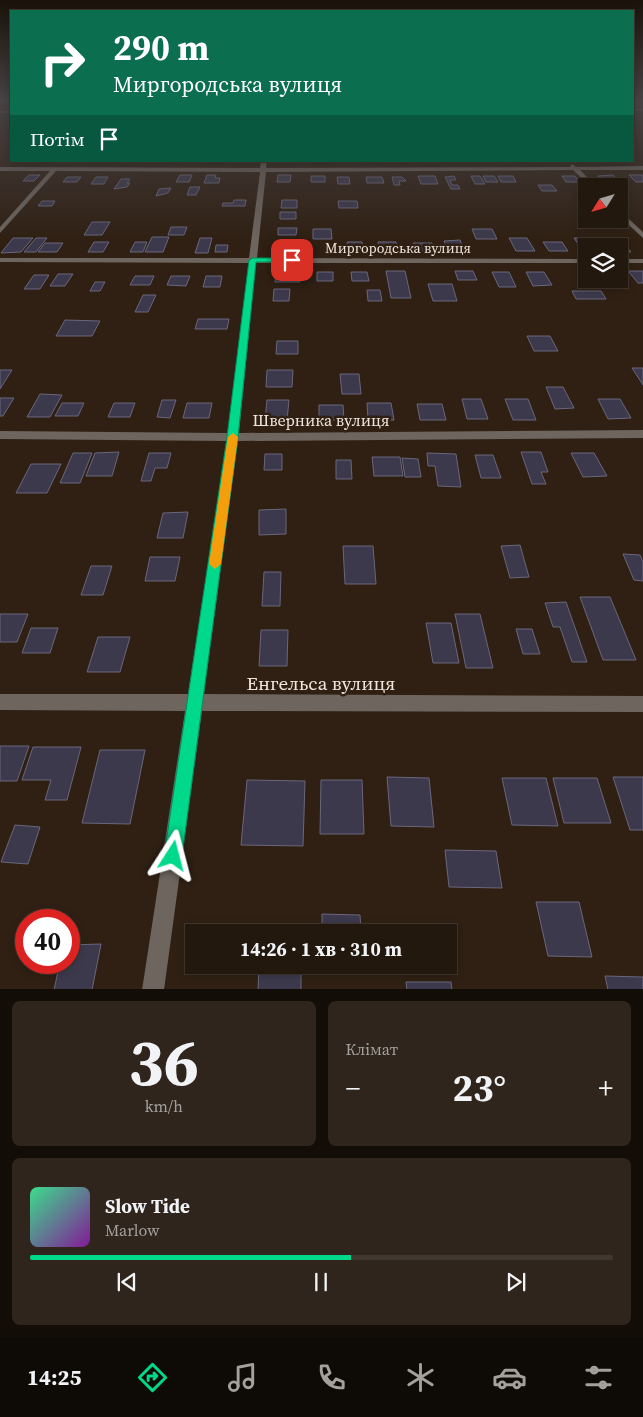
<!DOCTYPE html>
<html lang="uk">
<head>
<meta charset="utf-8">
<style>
	:root { --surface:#23180e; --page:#2f251c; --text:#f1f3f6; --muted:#a3a09e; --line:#40372e; --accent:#00d98c }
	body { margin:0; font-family:"Source Serif 4",serif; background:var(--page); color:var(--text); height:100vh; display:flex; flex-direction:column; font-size:19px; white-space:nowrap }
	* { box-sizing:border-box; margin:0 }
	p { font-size:16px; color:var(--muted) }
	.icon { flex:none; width:28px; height:28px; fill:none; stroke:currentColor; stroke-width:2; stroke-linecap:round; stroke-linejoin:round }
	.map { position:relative; height:989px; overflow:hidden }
	.drawer { display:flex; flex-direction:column; gap:12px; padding:12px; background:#130d08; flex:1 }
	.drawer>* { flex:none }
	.hud { position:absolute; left:10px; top:10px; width:624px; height:152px; border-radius:0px; box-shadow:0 2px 8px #0003,0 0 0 1px var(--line); background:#0b6e4f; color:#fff; overflow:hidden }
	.needle { width:32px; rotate:233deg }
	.fabs { position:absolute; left:578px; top:178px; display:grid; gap:10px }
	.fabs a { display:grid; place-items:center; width:50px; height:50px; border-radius:0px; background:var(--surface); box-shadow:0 2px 8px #0003,0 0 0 1px var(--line); font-size:25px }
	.speed { position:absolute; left:15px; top:909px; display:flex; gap:10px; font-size:25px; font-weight:700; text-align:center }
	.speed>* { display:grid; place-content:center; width:65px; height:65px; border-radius:50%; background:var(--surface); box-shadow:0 2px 8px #0003,0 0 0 1px var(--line); line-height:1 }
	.speed .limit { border:8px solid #d22; background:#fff; color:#111 }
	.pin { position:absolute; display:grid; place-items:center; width:42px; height:42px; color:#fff; margin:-21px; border-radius:10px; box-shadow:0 2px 8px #0006 }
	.me { position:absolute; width:55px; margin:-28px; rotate:9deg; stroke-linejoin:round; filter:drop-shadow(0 0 4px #0008) }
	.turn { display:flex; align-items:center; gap:18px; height:105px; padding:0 20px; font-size:22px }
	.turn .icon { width:65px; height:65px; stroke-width:2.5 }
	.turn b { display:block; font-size:35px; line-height:42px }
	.then { display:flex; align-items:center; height:48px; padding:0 20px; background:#0003; gap:10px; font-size:19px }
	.big { font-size:38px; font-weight:700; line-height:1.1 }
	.drawer .tile { flex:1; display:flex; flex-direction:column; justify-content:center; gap:8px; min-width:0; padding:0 18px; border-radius:8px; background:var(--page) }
	.drawer .dial { align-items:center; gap:0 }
	.dial b { font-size:65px; line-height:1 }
	.song { display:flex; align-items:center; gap:15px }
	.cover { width:60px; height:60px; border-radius:8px; background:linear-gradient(135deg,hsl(150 70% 55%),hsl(290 70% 35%)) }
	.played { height:5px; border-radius:2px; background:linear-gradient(90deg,var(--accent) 55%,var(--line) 55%) }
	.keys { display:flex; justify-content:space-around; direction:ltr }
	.heat { display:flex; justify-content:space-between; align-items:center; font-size:28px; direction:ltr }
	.drawer .tiles { flex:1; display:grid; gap:12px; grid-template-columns:1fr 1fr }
	.tile:last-child { grid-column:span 2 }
	.trip { position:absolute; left:185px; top:924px; width:272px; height:50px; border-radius:0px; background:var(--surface); box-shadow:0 2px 8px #0003,0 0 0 1px var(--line); font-weight:700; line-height:50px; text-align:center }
	.tabs { display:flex; height:80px; justify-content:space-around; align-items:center; background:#0e0a06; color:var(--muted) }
	.tabs .icon { width:35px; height:35px }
	.tabs .on { color:var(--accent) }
	.tabs b { font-size:22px; color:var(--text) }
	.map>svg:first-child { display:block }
	.building { fill:#3c394c; stroke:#6a677c }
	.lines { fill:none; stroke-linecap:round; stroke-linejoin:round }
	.minor { fill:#6d655e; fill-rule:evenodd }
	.route { fill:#00d98c; stroke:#008d5b }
	.slow { fill:#f59e0b }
	.labels { text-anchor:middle; stroke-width:5; stroke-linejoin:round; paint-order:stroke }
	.far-street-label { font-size:14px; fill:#f1e6de; stroke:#2f2013 }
	.street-label { font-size:16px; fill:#f1e6de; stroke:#2f2013 }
	.near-street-label { font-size:19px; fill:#f1e6de; stroke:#2f2013 }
</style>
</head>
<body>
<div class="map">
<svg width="643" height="990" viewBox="0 0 643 990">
	<rect width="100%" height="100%" fill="#2f2013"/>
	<path class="building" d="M29 175H40L34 181H23Z
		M180 175H192L189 182H176Z
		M207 175H216L215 178H220L219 183H204Z
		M278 175H291L290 182H277Z
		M613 175 619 182H604L598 176Z
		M629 175H643V182H636Z
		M311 176H325V182H311Z
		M418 176H435L438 184H421Z
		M454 176 456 180H450L452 185H458L460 189H451L445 177Z
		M471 176H480L485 184H475Z
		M483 176H494L498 182H486Z
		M498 176H513L516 182H501Z
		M562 176H575L579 182H566Z
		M67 177H81L77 182H63Z
		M96 177H108L104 184H91Z
		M337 177H349L350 184H338Z
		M366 177H382L384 183H367Z
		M392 177H402L406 181H399L400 185H394Z
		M121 179H130L127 183H130L127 187 114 189Z
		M538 185H552L557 191H542Z
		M190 187H200L196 195H187Z
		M171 188 168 193 156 196 159 189Z
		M234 200H246L245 206H222L223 203H233Z
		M282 200H297V208H281Z
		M42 201H55L52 206H38Z
		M338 201H357L358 208H339Z
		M280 212H296V219H280Z
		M92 222H110L102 235H84Z
		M171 227H187L184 235H168Z
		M278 228H297L296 235H278Z
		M313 229H331L332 239H313Z
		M472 229H492L497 239H476Z
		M152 237H169L163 252H145Z
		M13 238H33L21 252 1 253Z
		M36 238H47L36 252H24Z
		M200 238H212L208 253H195Z
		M509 238H527L535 251H516Z
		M574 238H589L595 246H586V251H583Z
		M460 240 464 250 448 251 444 241Z
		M94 242H109L103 252H88Z
		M135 242H147L143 252H130Z
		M347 242H362L364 252H348Z
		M378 242H396L398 252H380Z
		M543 242H562L568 251H549Z
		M45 243H63L57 252H38Z
		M278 243H298L297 252H277Z
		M413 243H432L435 251H415Z
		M608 243H623L631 252H619V246H611Z
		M216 245H228L227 252H215Z
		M276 271H300V282H275Z
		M386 271H405L411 298H391Z
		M455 271H473L477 280H458Z
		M628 271H643V283H638Z
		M317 272H333V281H317Z
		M351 272H367L369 281H352Z
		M492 272H509L516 287H499Z
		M526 272H544L552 285 533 286Z
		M58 274H73L65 286H50Z
		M34 275H49L40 289H24Z
		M135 276H154L150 285H130Z
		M171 276H190L186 286 167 285Z
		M206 276H222L220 287H203Z
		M95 282H105L100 291H90Z
		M428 284H452L457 301H433Z
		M274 289H290L289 301H273Z
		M367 290H380L382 301H368Z
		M572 291H601L606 299H576Z
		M143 295H156L148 312H135Z
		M198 319H229L227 329H195Z
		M65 320 100 321 92 336H56Z
		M527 336H550L558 351H534Z
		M277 341H298V354H276Z
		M632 368H643V385Z
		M0 370H12L0 389Z
		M267 370H293L292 387H266Z
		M340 374H359L361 394H342Z
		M546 387H563L574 408 555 409Z
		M40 394 62 395 50 417H27Z
		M0 398H14L3 416H0Z
		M462 399H481L488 419H467Z
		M505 399H528L536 420H513Z
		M598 399H620L631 418 608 419Z
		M162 400H176L170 418 157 417Z
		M267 400H289L287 420H265Z
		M62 403H84L78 416H55Z
		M114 403H135L130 417H108Z
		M187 403H212L209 418H183Z
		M367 403H391L394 420H368Z
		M417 404H442L446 420H420Z
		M319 405H343L344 420H319Z
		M119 452 112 476H86L95 453Z
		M521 452H541L548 472H541L546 484H532Z
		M73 453H92L80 483H60Z
		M149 453H171L167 468H155L151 481H141Z
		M427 453 456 454 461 487 438 486 435 466H428Z
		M571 453H594L607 476 583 477Z
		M265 454H282V470H264Z
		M475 455H493L501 478H481Z
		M372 457H400L403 476H374Z
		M402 458 418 459 421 477H405Z
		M336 460H351L352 479H336Z
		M31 464H61L47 493H16Z
		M286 509V534L259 535V510Z
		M188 512 183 538H157L163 513Z
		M520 545 529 577 510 578 501 546Z
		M343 546H373L376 584H345Z
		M623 554 640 555 643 562V581L634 580Z
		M150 557H180L175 581H145Z
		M91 566H112L103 595H81Z
		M264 572H281L280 606H262Z
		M580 597H610L636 660H603Z
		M566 602 587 662H572L560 627H553L545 603Z
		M0 614H28L17 642H0Z
		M455 614H480L493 668H466Z
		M426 623H451L459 663H433Z
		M31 628H58L50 653H22Z
		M516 629H532L540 654H523Z
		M261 630H288L287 666H259Z
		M98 637H130L120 672H87Z
		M0 746H29L17 781H0Z
		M33 747H81L67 800H45L51 780H22Z
		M100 750H145L130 824 82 823Z
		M387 777 429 778 434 827 391 826Z
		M613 777H643V830H630Z
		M502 778H546L558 826 512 825Z
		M553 778H597L611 823H564Z
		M247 780 305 781 303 846 241 845Z
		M321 780H362L364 834H320Z
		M15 825 40 827 28 864 1 862Z
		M445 850 496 851 502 888 449 887Z
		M536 902H579L592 957 548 956Z
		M322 914 360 915 361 932H322Z
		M262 926H302V932H262Z
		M101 944 92 990H54L60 962H69V945Z
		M259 965H301V990H258Z
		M605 976 643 977V990H608Z
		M406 982H451L452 990H407Z"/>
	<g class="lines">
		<path class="minor" d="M632 109H643V111H632Z
			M0 111H11V113H0Z
			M261 161H267L266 168 570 167 572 164 576 167 643 166V170H580L596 186H590L573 170 266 172 257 258 586 259V263H256L239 433 643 430V438L238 441 204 694 643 696V712L202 711 164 990H142L185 711 0 710V694H188L227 441 0 439V431L228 433 249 263 0 262V258H249L260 172 56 171 0 233V227L50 171H0V167L260 168Z
			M619 210 643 232V238L619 216Z
			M619 259H643V263H619Z"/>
	</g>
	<linearGradient id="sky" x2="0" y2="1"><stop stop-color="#1a120a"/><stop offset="0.42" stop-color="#474244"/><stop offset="1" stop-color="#474244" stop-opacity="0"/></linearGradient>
	<rect width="643" height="240" fill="url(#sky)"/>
	<path class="route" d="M292 258 294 262H256L238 437 182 856 179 863 173 865 166 863 164 856 227 437 249 260 253 258Z"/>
	<path class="slow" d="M233 433 238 437 221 564 215 569 209 564 228 437Z"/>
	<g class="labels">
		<g class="far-street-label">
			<text x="398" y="253">Миргородська вулиця</text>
		</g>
		<g class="street-label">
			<text x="321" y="426">Шверника вулиця</text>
		</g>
		<g class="near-street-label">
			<text x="321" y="690">Енгельса вулиця</text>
		</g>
	</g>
</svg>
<div class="fabs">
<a><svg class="needle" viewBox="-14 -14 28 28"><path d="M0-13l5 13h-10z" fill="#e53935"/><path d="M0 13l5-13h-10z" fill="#a3a09e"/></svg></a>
<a><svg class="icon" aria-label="layers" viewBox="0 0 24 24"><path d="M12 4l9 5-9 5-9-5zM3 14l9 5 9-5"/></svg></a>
</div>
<div class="speed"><div class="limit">40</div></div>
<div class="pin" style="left:292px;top:260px;background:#d93025"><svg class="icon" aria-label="arrive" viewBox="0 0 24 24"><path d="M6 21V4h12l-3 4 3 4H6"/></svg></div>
<svg class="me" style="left:173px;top:856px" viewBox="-20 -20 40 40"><path d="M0-17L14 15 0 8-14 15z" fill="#00d98c" stroke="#fff" stroke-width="4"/></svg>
<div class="trip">14:26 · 1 хв · 310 m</div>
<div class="hud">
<div class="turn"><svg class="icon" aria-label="right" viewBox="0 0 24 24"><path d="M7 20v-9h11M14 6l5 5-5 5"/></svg><div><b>290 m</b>Миргородська вулиця</div></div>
<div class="then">Потім<svg class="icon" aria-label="arrive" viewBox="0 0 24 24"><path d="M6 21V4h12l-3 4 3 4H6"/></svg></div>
</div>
</div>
<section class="drawer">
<div class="tiles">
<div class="tile dial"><b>36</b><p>km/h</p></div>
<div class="tile"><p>Клімат</p>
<div class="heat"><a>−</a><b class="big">23°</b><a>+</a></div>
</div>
<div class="tile">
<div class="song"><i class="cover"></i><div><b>Slow Tide</b><p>Marlow</p></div></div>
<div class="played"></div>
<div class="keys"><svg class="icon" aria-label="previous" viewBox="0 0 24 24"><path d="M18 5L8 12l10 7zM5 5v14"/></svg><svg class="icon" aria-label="pause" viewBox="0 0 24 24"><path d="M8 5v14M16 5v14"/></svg><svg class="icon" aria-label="next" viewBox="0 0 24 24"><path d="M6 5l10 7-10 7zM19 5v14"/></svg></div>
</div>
</div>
</section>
<nav class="tabs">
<b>14:25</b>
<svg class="icon on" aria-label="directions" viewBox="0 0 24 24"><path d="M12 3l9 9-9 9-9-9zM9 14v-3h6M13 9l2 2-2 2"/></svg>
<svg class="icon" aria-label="music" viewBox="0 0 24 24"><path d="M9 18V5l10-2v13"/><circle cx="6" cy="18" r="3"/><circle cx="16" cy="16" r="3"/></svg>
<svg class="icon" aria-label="phone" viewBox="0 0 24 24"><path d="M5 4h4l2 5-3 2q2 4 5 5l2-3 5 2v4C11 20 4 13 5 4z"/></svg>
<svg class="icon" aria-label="climate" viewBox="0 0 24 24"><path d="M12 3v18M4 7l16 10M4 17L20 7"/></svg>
<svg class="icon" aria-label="car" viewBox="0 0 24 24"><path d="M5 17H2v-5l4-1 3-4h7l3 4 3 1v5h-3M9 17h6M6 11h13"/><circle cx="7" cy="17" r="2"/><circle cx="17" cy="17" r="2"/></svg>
<svg class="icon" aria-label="filters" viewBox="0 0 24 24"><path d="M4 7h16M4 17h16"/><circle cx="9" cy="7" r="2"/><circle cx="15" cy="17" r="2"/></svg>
</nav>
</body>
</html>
